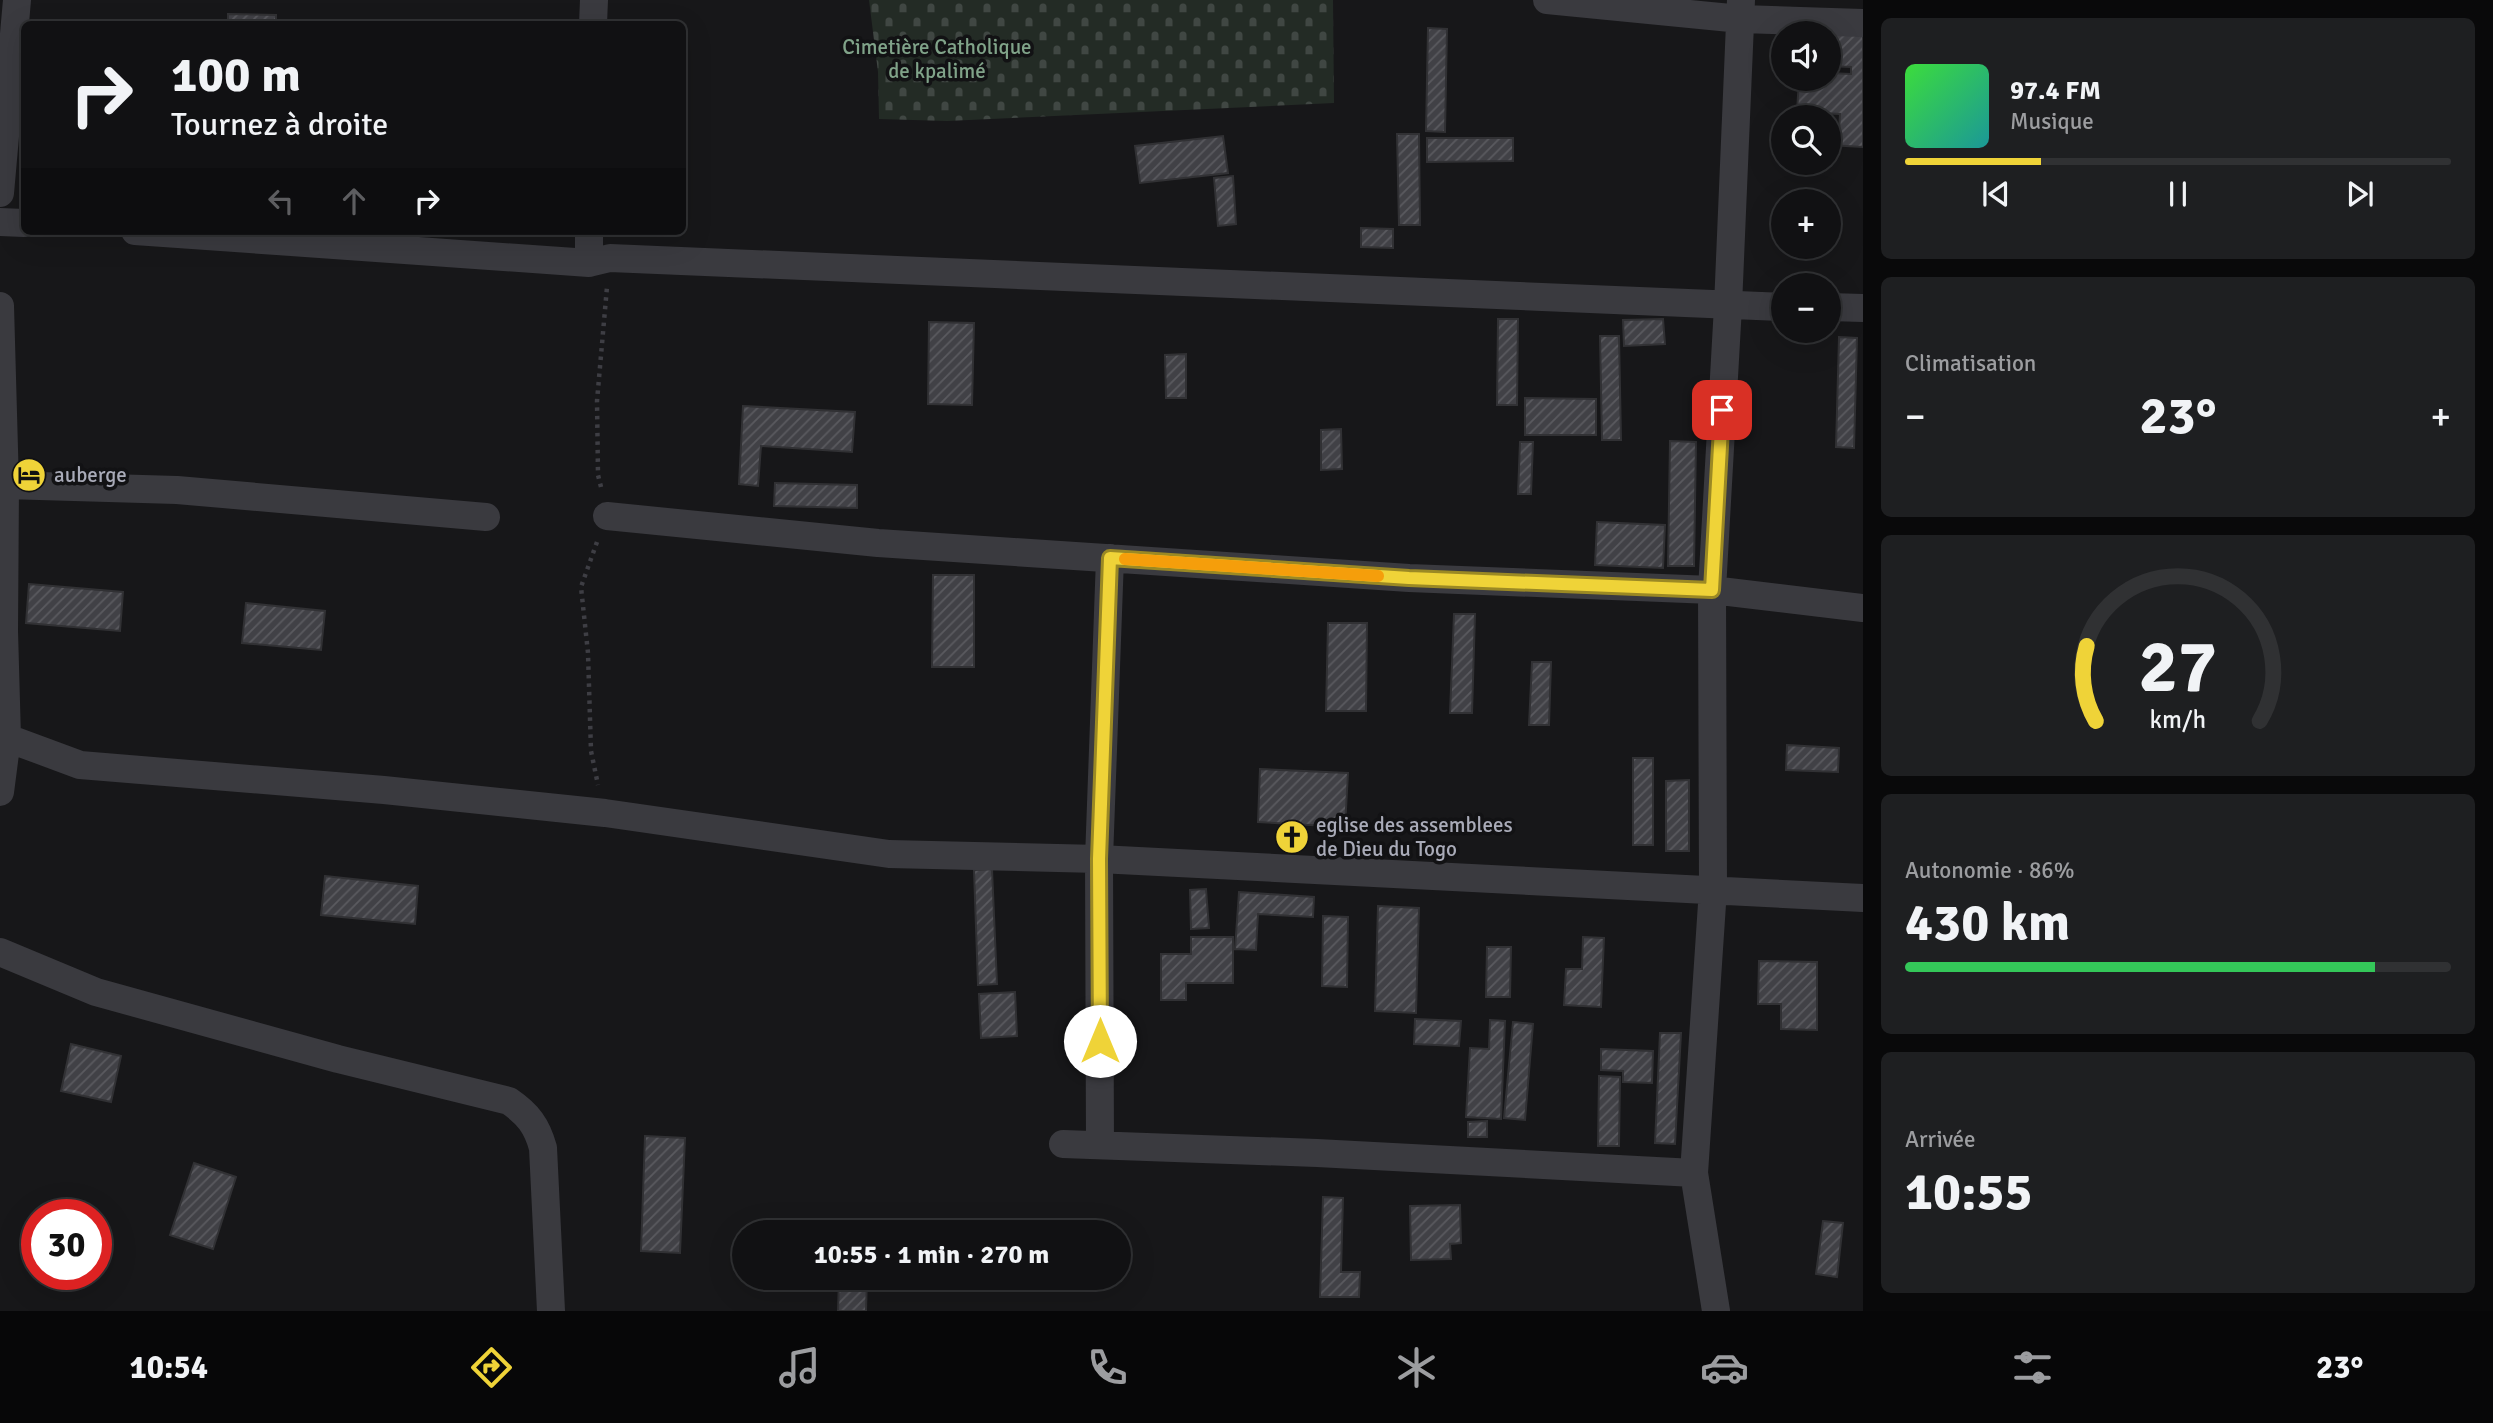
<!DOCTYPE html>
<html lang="fr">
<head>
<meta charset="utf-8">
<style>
	:root { --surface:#111113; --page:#1e1f21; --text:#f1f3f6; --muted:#9c9da0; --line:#303133; --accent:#efd338 }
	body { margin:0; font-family:Signika,sans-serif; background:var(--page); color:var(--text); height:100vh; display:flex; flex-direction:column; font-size:26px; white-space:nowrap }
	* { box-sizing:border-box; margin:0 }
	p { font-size:23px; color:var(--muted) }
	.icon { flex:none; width:38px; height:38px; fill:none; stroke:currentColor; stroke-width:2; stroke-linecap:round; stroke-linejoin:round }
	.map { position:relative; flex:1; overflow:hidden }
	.details { display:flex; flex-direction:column; gap:18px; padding:18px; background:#09090a; width:630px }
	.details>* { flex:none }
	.top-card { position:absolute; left:21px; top:21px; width:665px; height:214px; border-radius:10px; box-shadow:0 7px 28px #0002,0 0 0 2px var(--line); background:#111113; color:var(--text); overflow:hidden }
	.tools { position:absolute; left:1771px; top:21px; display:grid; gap:14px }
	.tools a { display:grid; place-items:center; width:70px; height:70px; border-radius:50%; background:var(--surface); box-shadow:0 7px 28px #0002,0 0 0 2px var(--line); font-size:35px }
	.speed { position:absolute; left:21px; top:1199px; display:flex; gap:14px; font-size:35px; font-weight:700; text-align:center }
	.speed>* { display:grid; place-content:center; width:91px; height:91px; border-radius:50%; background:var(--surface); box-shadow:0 7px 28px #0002,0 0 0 2px var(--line); line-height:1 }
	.speed .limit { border:10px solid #d22; background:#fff; color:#111 }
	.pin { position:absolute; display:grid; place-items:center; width:60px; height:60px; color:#fff; margin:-30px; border-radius:14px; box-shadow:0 4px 10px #0006 }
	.me { position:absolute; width:77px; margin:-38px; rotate:0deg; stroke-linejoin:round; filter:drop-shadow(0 0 5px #0008) }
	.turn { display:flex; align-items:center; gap:24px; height:147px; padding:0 35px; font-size:32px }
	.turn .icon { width:91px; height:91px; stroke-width:2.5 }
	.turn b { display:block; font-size:49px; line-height:60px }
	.lanes { display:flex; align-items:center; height:66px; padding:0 35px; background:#0003; justify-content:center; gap:35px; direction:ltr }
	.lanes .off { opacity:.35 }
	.big { font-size:52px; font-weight:800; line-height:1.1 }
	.details .tile { flex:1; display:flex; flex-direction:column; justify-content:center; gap:10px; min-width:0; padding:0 24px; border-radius:10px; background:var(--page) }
	.details .dial { align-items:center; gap:0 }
	.dial svg { height:182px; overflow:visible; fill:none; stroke:var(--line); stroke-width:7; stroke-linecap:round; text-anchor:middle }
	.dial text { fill:var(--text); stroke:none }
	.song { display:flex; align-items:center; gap:21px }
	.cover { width:84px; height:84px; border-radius:10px; background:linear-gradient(135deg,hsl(120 70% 55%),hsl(180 70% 35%)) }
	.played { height:7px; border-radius:4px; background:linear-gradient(90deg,var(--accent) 25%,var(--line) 25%) }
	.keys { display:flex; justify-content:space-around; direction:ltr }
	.heat { display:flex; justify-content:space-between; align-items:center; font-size:38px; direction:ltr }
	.charge { height:10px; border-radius:5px; background:linear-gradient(90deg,#34c759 86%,var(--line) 0) }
	.trip { position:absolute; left:732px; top:1220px; width:399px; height:70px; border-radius:35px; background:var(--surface); box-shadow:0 7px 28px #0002,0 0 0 2px var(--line); font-weight:800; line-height:70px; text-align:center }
	.tab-bar { display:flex; height:112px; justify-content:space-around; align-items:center; background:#070708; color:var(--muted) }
	.tab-bar .icon { width:49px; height:49px }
	.tab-bar .on { color:var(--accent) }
	.tab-bar b { font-size:32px; color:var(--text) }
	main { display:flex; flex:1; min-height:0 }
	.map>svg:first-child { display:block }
	.cemetery { fill:url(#cemetery-stones) }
	.building { fill:url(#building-hatch); stroke:#313134; stroke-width:2 }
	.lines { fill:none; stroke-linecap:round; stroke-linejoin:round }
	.path { stroke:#3e3e44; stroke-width:4.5; stroke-dasharray:3.5 5; stroke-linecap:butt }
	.street { stroke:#3a3a3f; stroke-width:28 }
	.route-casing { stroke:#9b8924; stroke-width:18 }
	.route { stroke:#efd338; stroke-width:12 }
	.slow { stroke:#f59e0b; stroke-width:12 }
	.labels { text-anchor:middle; stroke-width:7; stroke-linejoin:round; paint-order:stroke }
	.park-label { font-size:21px; fill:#80a389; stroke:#121214 }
	.poi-label { font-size:21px; fill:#a9abb8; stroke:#121214; text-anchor:start }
</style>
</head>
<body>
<main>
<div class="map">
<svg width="1863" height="1311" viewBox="0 0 1863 1311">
	<defs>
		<pattern id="cemetery-stones" width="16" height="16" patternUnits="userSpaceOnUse" patternTransform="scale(1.75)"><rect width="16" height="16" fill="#232b25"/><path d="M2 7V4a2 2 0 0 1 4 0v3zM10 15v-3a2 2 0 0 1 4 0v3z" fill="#404743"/></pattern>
		<pattern id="building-hatch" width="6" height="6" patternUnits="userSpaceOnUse" patternTransform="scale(1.75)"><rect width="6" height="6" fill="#414146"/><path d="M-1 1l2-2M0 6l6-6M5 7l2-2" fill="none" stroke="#5a5a5f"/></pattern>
	</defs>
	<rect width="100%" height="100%" fill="#171719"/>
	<path class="cemetery" d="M869 0H1333L1334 103 947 121 879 119 878 72Z"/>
	<path class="building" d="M228 14 276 15V24H228Z
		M1428 28 1447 29 1445 132 1426 131Z
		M1829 33H1863V147L1829 145V133H1839L1840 114 1797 112 1799 79H1829V73L1851 74V67L1829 66Z
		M1397 134H1419L1420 225H1399Z
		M1223 136 1228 173 1140 183 1135 146Z
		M1427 138H1513V161L1427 162Z
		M1233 176 1236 224 1218 226 1214 178Z
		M1361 228 1393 229V248L1361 247Z
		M1498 319H1518L1517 405H1497Z
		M1663 319 1665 344 1624 346 1623 320Z
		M929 322 974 323 972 405 928 404Z
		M1600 336H1619L1621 440H1602Z
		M1839 337 1857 338 1854 448 1836 447Z
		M1186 354V398H1166L1165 355Z
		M1525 398 1596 399V435H1525Z
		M743 406 855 412 852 452 761 446 758 486 739 484Z
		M1341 429 1342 469 1321 470V430Z
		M1670 441 1696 442 1694 566H1668Z
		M1520 442H1533L1531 494H1518Z
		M775 483 857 485V508L774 506Z
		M1597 522 1665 525 1663 568 1595 565Z
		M933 575H974V667H932Z
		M29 584 123 592 120 631 26 623Z
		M246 603 325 611 321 650 242 643Z
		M1454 614H1475L1472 713H1450Z
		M1328 623H1367L1366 711H1326Z
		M1532 662H1551L1549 725H1529Z
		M1787 745 1839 748 1838 772 1786 770Z
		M1633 758H1653V845H1633Z
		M1260 769 1348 773 1345 827 1258 822Z
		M1689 780V851H1666V781Z
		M992 869 997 984 978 985 974 870Z
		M325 876 418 886 415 924 321 915Z
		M1206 889 1209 928 1191 929 1190 890Z
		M1239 892 1314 897 1313 917 1258 914 1256 950 1235 949Z
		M1378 906 1419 908 1416 1013 1375 1011Z
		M1323 916 1348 917 1347 987 1322 986Z
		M1191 937H1233V983H1186V1000H1161V954H1191Z
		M1583 937 1604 938 1601 1007 1564 1005 1566 969H1582Z
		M1487 947H1511L1510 997H1486Z
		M1759 961 1817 962V1030L1781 1029V1004H1758Z
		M1015 992 1017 1036 981 1038 979 994Z
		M1415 1019 1461 1021 1459 1046 1414 1044Z
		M1490 1020 1505 1021 1501 1119 1466 1117 1470 1048 1489 1049Z
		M1513 1022 1533 1024 1525 1120 1504 1118Z
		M1660 1033H1681L1675 1144 1655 1143Z
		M71 1044 121 1056 111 1102 61 1091Z
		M1601 1049 1653 1051 1652 1083 1623 1082V1071L1601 1070Z
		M1599 1076 1620 1077 1619 1146H1598Z
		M1487 1121V1137H1468V1122Z
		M645 1136 685 1138 680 1253 641 1251Z
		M194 1163 236 1177 213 1249 170 1235Z
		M1323 1197 1343 1198 1341 1272H1360L1359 1297H1320Z
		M1460 1205 1461 1243 1450 1244 1451 1259 1411 1260 1410 1206Z
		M1823 1221 1843 1223 1837 1277 1816 1274Z
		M839 1278H867L866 1311H838Z"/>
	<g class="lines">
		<path class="path" d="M601 487 598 475 597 401 607 287
			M597 542 581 587 588 653 591 751 598 785"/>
		<path class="street" d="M1547 0 1741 19 1863 23
			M593 24 594 0
			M0 193 17 0
			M0 222 24 223
			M135 231 589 263 610 258 1783 307
			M589 263V231
			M0 306 5 485 4 631 7 738 0 792
			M1829 307 1863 308
			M5 485 177 490 486 517
			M607 516 878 543 1409 578 1712 590 1863 608
			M7 738 80 765 384 790 605 813 889 854 1099 859 1863 898
			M0 952 96 992 338 1059 509 1101C528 1114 537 1126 543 1148L551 1311
			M1063 1144 1317 1153 1694 1173
			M1100 1145 1099 859 1110 558
			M1716 1311 1694 1173 1713 889 1712 590 1728 306 1741 0"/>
	</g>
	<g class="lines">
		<g class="route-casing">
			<path id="route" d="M1100 1041 1099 859 1110 558 1409 578 1712 590 1722 410"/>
		</g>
		<use href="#route" class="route"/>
		<path class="slow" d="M1125 559 1378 576"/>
	</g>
	<defs>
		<g id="hotel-disc" transform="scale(1.75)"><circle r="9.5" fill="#efd338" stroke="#121214"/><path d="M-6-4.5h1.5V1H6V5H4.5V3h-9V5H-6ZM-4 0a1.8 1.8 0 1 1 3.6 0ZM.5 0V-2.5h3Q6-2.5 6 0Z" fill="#111"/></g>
		<g id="church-disc" transform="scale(1.75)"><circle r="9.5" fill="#efd338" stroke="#121214"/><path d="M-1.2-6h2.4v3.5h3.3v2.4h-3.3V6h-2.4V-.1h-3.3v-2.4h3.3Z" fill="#111"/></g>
	</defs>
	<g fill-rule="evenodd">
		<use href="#hotel-disc" x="29" y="475"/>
		<use href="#church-disc" x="1292" y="837"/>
	</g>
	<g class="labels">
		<g class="park-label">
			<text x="937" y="54">Cimetière Catholique<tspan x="937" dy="24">de kpalimé</tspan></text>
		</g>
		<g class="poi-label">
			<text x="54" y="482">auberge</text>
			<text x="1316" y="832">eglise des assemblees<tspan x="1316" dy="24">de Dieu du Togo</tspan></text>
		</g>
	</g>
</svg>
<div class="tools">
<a><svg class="icon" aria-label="sound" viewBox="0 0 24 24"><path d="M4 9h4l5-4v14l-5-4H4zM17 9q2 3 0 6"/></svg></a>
<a><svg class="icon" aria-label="search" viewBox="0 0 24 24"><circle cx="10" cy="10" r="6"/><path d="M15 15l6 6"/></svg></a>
<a>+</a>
<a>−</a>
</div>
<div class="speed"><div class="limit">30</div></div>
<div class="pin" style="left:1722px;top:410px;background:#d93025"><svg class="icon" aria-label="arrive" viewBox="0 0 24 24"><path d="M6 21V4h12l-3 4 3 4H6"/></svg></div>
<svg class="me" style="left:1100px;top:1041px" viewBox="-20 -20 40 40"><circle r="19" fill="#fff"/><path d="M0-13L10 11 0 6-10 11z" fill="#efd338"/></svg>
<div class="trip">10:55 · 1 min · 270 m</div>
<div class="top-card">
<div class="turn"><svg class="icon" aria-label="right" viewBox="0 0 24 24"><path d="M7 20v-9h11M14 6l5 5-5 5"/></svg><div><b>100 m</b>Tournez à droite</div></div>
<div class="lanes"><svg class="icon off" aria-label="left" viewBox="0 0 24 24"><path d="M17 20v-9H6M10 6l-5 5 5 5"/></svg><svg class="icon off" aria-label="ahead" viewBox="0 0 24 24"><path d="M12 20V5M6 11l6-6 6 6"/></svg><svg class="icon" aria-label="right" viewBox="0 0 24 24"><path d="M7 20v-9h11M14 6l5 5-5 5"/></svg></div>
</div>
</div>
<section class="details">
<div class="tile">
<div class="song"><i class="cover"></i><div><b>97.4 FM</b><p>Musique</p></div></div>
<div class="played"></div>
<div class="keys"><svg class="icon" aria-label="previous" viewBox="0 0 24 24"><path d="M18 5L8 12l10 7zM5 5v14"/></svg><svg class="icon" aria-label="pause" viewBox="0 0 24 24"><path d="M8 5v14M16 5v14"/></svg><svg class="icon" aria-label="next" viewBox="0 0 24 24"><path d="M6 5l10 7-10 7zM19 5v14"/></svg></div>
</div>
<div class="tile"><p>Climatisation</p>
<div class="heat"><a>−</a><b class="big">23°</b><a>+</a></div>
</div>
<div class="tile dial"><svg viewBox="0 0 100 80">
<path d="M14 69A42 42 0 1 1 86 69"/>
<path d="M14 69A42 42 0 0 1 10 36" stroke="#efd338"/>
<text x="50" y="56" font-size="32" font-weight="700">27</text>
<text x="50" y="72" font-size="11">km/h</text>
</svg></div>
<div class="tile"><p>Autonomie · 86%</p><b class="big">430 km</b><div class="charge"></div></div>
<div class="tile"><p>Arrivée</p><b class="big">10:55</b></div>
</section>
</main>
<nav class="tab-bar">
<b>10:54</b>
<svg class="icon on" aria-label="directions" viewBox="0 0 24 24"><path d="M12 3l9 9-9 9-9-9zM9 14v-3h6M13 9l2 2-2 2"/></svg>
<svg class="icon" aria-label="music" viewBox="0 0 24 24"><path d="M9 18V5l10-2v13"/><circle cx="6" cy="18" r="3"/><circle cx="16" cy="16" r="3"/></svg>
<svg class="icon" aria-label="phone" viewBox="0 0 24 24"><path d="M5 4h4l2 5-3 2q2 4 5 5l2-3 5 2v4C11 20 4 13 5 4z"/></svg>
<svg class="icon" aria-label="climate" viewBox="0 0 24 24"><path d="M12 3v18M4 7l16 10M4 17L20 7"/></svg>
<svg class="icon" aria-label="car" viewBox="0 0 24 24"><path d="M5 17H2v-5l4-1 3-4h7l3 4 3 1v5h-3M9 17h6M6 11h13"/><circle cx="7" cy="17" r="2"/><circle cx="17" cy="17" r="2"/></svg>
<svg class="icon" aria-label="filters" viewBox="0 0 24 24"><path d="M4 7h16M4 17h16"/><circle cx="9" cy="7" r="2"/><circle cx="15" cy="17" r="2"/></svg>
<b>23°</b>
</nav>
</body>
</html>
